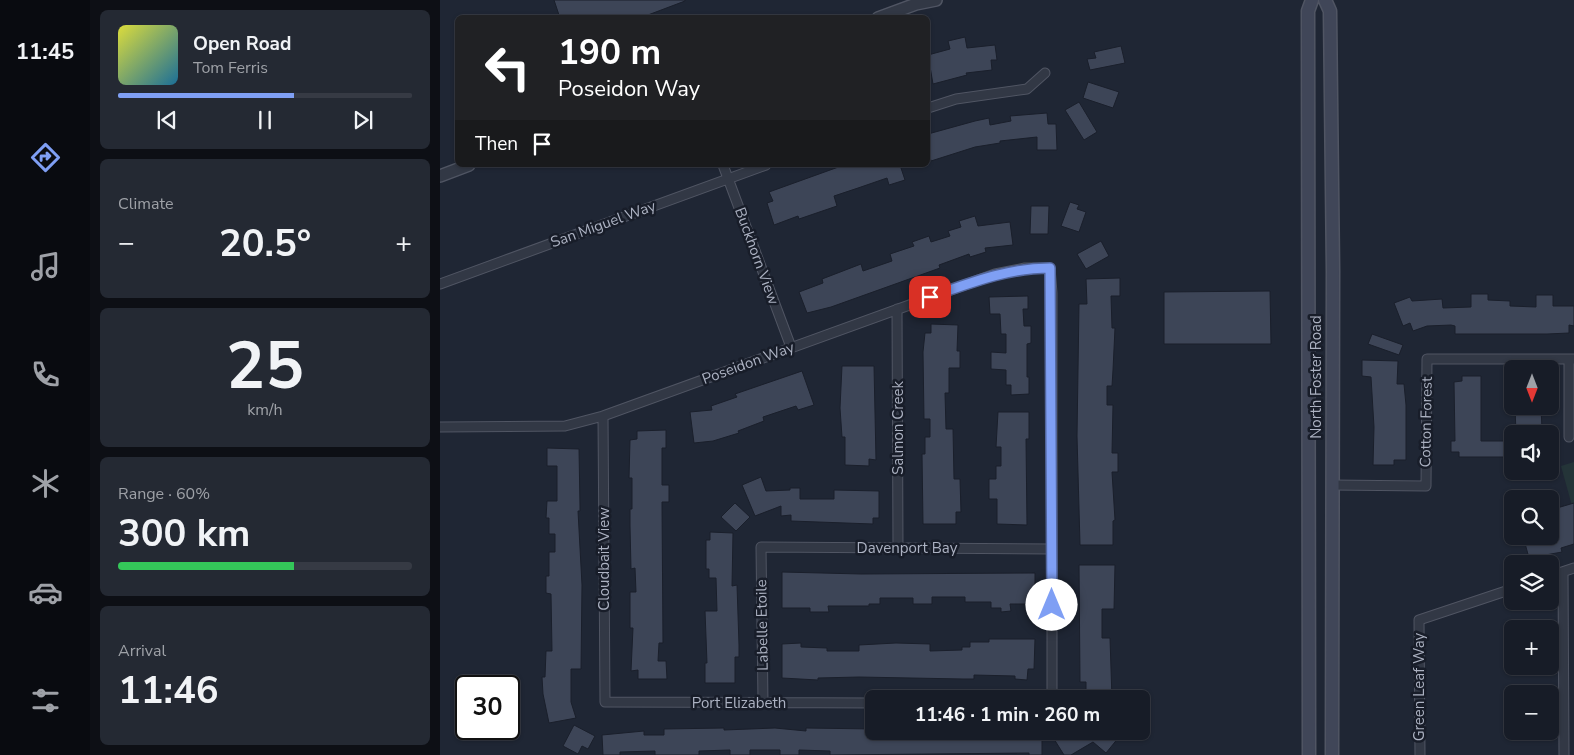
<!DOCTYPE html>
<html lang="en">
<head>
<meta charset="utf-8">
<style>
	:root { --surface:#171c27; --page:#242933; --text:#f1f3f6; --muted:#9ea1a7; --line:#363a44; --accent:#7f9ff4 }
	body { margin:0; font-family:"Nunito Sans",sans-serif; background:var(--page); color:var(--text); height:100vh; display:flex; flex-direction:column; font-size:19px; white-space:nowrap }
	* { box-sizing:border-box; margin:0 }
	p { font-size:16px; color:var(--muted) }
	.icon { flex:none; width:28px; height:28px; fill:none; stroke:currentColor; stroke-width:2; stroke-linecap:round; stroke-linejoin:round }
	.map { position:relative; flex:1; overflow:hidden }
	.drawer { display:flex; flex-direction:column; gap:10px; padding:10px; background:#0d0f15; width:350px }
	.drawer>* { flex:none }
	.hud { position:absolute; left:15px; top:15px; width:475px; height:152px; border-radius:8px; box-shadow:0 1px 4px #0004,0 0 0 1px var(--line); background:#202124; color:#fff; overflow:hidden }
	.needle { width:32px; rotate:180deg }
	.controls { position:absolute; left:1064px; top:360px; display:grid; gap:10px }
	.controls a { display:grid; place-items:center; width:55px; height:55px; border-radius:8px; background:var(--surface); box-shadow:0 1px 4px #0004,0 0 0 1px var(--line); font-size:25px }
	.speed { position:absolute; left:15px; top:675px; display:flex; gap:10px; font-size:25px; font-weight:700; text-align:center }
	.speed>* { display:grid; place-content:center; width:65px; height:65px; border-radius:50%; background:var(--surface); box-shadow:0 1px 4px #0004,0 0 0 1px var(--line); line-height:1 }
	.speed .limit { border:2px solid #111; border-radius:8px; background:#fff; color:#111 }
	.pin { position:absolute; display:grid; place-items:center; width:42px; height:42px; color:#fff; margin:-21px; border-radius:10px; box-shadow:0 2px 8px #0006 }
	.me { position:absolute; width:55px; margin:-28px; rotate:0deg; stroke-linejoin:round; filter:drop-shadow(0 0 4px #0008) }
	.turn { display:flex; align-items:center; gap:18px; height:105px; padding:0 20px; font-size:22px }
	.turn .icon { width:65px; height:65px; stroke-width:2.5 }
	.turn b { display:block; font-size:35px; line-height:42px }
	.then { display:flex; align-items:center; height:48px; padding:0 20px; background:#0003; gap:10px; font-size:19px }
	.big { font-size:38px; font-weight:700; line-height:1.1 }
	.drawer .card { flex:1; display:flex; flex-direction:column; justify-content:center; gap:8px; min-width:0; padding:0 18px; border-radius:8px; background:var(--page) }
	.drawer .dial { align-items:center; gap:0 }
	.dial b { font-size:65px; line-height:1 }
	.song { display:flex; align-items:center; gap:15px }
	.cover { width:60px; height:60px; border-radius:8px; background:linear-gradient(135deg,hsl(60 70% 55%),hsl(200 70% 35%)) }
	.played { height:5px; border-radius:2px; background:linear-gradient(90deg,var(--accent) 60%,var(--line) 60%) }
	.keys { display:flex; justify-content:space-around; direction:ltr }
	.heat { display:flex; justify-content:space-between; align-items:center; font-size:28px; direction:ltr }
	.charge { height:8px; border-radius:4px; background:linear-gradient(90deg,#34c759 60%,var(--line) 0) }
	.trip { position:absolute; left:425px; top:690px; width:285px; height:50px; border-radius:8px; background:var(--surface); box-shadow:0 1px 4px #0004,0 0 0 1px var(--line); font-weight:700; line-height:50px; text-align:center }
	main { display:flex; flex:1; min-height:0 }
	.tabs { display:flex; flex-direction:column; width:90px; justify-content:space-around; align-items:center; background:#090b10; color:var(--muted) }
	.tabs .icon { width:35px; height:35px }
	.tabs .active { color:var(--accent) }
	.tabs b { font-size:22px; color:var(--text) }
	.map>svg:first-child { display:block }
	.green { fill:#243438 }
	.building { fill:#3d4557; stroke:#1a1f2b }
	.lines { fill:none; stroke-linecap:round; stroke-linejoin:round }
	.minor-casing { stroke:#505563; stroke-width:11 }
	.tertiary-casing { stroke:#505563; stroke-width:14 }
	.secondary-casing { stroke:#505563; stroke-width:15 }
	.minor { stroke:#323845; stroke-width:9 }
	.tertiary { stroke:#323845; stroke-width:11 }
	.secondary { stroke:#404658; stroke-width:12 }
	.route-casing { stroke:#53679f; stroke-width:12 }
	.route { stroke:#7f9ff4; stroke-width:9 }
	.labels { text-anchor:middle; stroke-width:5; stroke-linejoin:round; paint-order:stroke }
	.street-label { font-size:15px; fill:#acb2c2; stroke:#181d29 }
</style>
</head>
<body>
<main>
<nav class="tabs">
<b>11:45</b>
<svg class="icon active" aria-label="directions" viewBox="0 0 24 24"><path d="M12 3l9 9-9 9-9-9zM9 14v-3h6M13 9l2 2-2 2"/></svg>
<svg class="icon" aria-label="music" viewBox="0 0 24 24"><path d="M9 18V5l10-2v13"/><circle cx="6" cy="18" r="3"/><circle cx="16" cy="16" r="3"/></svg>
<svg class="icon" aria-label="phone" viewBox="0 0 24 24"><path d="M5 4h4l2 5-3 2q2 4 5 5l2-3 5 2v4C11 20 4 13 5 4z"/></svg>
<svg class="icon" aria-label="climate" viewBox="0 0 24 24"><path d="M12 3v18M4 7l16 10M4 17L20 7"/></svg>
<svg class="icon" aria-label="car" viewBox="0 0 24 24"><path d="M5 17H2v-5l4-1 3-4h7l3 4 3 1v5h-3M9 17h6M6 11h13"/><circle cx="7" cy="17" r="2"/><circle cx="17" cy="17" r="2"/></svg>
<svg class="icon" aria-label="filters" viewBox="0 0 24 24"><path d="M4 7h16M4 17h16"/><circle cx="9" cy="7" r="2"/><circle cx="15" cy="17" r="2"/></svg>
</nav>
<section class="drawer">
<div class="card">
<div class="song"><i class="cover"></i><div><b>Open Road</b><p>Tom Ferris</p></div></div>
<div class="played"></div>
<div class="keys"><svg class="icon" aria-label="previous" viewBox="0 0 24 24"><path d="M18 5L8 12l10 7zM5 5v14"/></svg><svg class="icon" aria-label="pause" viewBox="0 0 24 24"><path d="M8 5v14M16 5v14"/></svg><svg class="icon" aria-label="next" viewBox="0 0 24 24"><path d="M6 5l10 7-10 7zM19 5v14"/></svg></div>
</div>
<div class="card"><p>Climate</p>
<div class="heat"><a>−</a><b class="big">20.5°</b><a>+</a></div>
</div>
<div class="card dial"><b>25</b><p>km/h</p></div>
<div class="card"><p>Range · 60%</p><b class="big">300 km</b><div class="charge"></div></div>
<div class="card"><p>Arrival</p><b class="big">11:46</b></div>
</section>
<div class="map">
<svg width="1134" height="755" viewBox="0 0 1134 755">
	<rect width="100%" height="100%" fill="#1f2634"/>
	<path class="green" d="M1134 462V513L1121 466Z"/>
	<path class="building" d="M114 0H245V1L200 18H120Z
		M525 37 527 48 555 45 557 60H551L552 70 526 73 527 75 493 84 488 55 510 49 508 41Z
		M681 46 685 63 650 70 647 59 656 58 654 52Z
		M648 82 679 92 673 108 643 98Z
		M639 102 657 132 644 140 625 110Z
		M607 113 608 124H616L617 150H597V137L560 141V143L535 147 491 161 488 150V134L535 121 549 118 550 125 571 121 570 116Z
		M404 165H460L465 180 449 185 447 178 418 188 394 196 397 206 359 219 358 216 334 225 327 203 333 201 329 192Z
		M630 202 639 205 637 209 646 212 639 232 621 226Z
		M591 206H609L608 234H590Z
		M535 216 538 226 570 222 573 245 545 248 546 252 530 257 529 254 499 265 500 268 391 307 367 313 359 292 383 283 382 279 421 264 423 271 452 261 450 254 474 246 472 242 489 236 491 242 510 236 508 231 521 227 519 221Z
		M661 241 669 256 646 269 637 254Z
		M680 278V296H671L672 328H675L673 370 672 386H667V405H673L672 453H678V472H672L675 520 673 521V545H640L637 436 639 304H647L646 279Z
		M830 291 831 344H724V292Z
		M1031 294H1048V300L1070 301V306L1096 307V295H1113V306H1134V326L1129 325V333L1107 334H1015V326L1011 325 987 326 973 331 970 323 963 326 954 303 970 297 972 301 1002 299 1003 308 1031 307Z
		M588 296V309H583L584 326H591V343L587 344V377H589V394L571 395V385H566V370L551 369V352L566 353V334H561L560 314H550L549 297Z
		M491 324 518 325 517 351H520V368H509V393H505L506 429H513L514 479H520L521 512H516V524H483L482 454H485V437H490V419H484L483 352 485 333H491Z
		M932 334 963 345 959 355 928 344Z
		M922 360 958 361 957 384H964L966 405V460H954V465H933L934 427 931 377 922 376Z
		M402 366H434L436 460 429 459V466L405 465V437H402L400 408Z
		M362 371 374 405 358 410 356 406 323 417 324 421 298 431 299 433 273 441 254 443 250 412 272 410 271 406 297 397 295 394Z
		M1022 376H1041V441H1072V457H1019V452H1011V441H1015L1014 382 1022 381Z
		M1075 406H1101L1102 430H1093V434H1076Z
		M558 412H589V439H586L587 525 557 524V499H549V479H556V466H561V447H556Z
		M226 430V448H222V485H229V502H222L223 643H219L218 661H226L227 679H198V670L191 671 193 628H190V592H196L195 568 191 569 190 526V509H192V478H189L190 440 197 439V431Z
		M107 448 139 449 140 506V511H138L142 585 141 669H131V702L136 718 109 723 103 694 102 677H105L106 651H112L111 594 106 593V576H109V552H115V534H109V518H106L107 501H117V466H107Z
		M321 477 326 491 350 490V488H360V499H394V490L439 491V518H433V524L351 521V515L341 516V506L315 516 302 485Z
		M295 503 310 517 296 531 281 517Z
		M1134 503V544L1121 548 1122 552 1089 558 1083 536H1110V510Z
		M270 532 293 533 292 586 297 585 299 645V657H295V683H265V663H267L265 611H277L276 578H269V569H266V540H270Z
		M639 565H675L674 609H662V638H670L672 699H646V682H640Z
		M342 572 421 574 595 573V604H570L571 611 561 612V608H551V602H525V597H492V604H473V598H440V604H429V606H388L389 612H370V608H342Z
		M549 639H595L594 669H588L587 680 575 679V676L534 675V679H523L419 677 378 678V680L342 678V644L361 643V647L387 648V651H419V645L456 643 490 644V651L522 650V647H530V642H549Z
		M134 725 155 736 148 749 142 746 138 754 123 746Z
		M284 728V730L335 728 366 731V728L434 729V731H582V735H602V755H589V753L390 755V751L359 750V755H340V750H310V755H290V750L259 751V755H215V751L180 752V755H163L162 735 204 731V735H224V729Z
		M627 731H671L679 737 666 753 653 742 631 755H624L614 739Z"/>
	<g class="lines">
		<g class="minor-casing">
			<path id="minor" d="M488 108 516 99 587 89 605 73
				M283 165 351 347
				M0 284 326 165
				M457 309 458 548
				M1129 359V437
				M163 416 165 702 434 703
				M0 427 125 426 163 416 555 274 585 268H610L612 293V699
				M892 485 986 486 987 359H1134
				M1123 572 1124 755
				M1110 576 1134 568
				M323 703 321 547 612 549
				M980 755 979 620 1072 589"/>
		</g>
		<g class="tertiary-casing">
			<path id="tertiary" d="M438 18 476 4 496 0
				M0 176 29 165"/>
		</g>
		<g class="secondary-casing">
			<path id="secondary" d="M885 0 890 11 893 271 892 755
				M869 755 868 11 872 0"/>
		</g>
		<use href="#minor" class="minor"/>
		<use href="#tertiary" class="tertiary"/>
		<use href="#secondary" class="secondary"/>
	</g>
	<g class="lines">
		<g class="route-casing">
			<path id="route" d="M490 297C530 283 567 268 610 268L612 605"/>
		</g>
		<use href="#route" class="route"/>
	</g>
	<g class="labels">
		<g class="street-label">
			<text transform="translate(163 224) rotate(-20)" y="5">San Miguel Way</text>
			<text transform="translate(317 256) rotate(70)" y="5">Buckhorn View</text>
			<text transform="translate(308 363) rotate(-20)" y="5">Poseidon Way</text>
			<text transform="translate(876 377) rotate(-90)" y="5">North Foster Road</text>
			<text transform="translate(986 422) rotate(-89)" y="5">Cotton Forest</text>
			<text transform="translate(458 428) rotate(-90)" y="5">Salmon Creek</text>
			<text x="467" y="553">Davenport Bay</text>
			<text transform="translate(164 559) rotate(-90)" y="5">Cloudbait View</text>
			<text transform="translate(322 625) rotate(-91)" y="5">Labelle Etoile</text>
			<text transform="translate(979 687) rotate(-90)" y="5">Green Leaf Way</text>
			<text x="299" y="708">Port Elizabeth</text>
		</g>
	</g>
</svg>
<div class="controls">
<a><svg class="needle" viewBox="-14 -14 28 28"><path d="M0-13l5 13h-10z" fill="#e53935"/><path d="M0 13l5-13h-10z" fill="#9ea1a7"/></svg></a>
<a><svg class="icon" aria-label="sound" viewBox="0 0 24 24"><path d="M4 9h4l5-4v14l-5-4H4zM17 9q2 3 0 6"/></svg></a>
<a><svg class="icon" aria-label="search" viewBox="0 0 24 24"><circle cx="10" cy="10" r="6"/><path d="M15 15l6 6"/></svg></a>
<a><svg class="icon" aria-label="layers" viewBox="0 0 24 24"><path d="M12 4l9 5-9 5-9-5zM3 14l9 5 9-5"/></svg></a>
<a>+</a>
<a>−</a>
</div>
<div class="speed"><div class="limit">30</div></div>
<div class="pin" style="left:490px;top:297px;background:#d93025"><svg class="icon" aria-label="arrive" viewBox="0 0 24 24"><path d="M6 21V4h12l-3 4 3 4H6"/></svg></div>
<svg class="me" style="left:612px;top:605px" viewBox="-20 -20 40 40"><circle r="19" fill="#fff"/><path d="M0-13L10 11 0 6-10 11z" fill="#7f9ff4"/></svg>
<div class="trip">11:46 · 1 min · 260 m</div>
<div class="hud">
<div class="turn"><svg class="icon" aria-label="left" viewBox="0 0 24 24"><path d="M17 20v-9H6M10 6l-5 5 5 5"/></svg><div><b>190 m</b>Poseidon Way</div></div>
<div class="then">Then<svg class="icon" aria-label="arrive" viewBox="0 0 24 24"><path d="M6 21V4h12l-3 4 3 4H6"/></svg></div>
</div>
</div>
</main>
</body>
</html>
